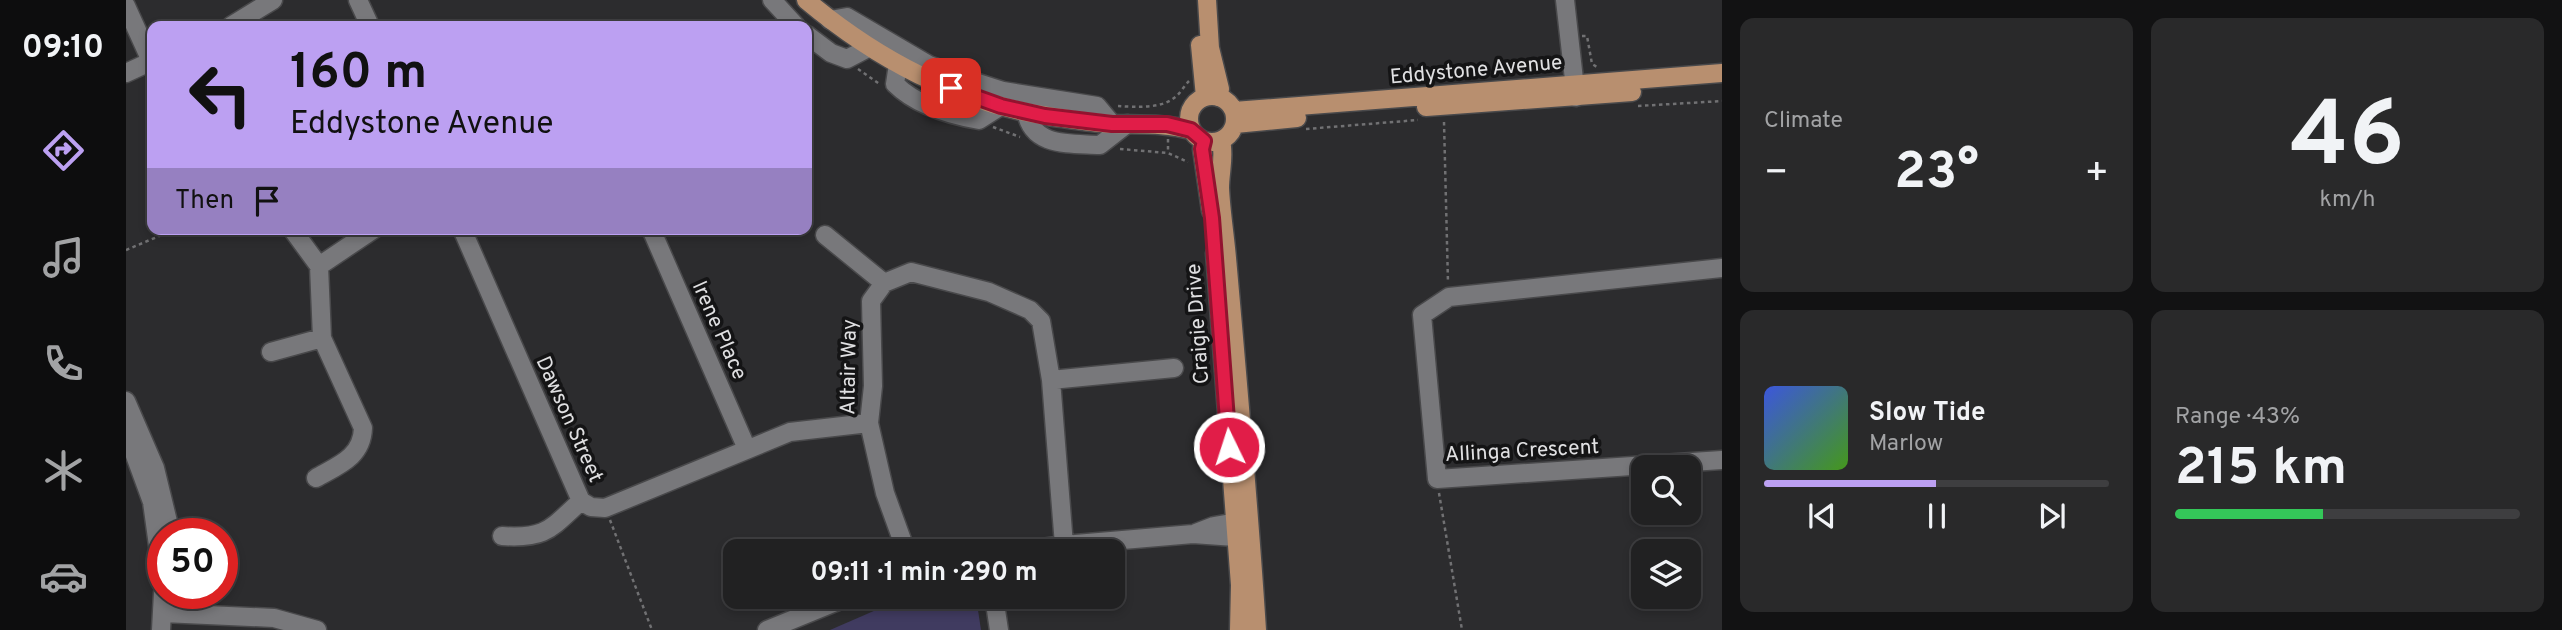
<!DOCTYPE html>
<html lang="en">
<head>
<meta charset="utf-8">
<style>
	:root { --surface:#212122; --page:#29292a; --text:#f1f3f6; --muted:#a2a3a5; --line:#3e3e40; --accent:#bca0f2 }
	body { margin:0; font-family:Overpass,sans-serif; background:var(--page); color:var(--text); height:100vh; display:flex; flex-direction:column; font-size:26px; white-space:nowrap }
	* { box-sizing:border-box; margin:0 }
	p { font-size:23px; color:var(--muted) }
	.icon { flex:none; width:38px; height:38px; fill:none; stroke:currentColor; stroke-width:2; stroke-linecap:round; stroke-linejoin:round }
	.map { position:relative; flex:1; overflow:hidden }
	.side { display:flex; flex-direction:column; gap:18px; padding:18px; background:#121213; width:840px }
	.side>* { flex:none }
	.banner { position:absolute; left:21px; top:21px; width:665px; height:214px; border-radius:14px; box-shadow:0 4px 10px #0003,0 0 0 2px var(--line); background:#bca0f2; color:#111; overflow:hidden }
	.controls { position:absolute; left:1505px; top:455px; display:grid; gap:14px }
	.controls a { display:grid; place-items:center; width:70px; height:70px; border-radius:14px; background:var(--surface); box-shadow:0 4px 10px #0003,0 0 0 2px var(--line); font-size:35px }
	.speed { position:absolute; left:21px; top:518px; display:flex; gap:14px; font-size:35px; font-weight:700; text-align:center }
	.speed>* { display:grid; place-content:center; width:91px; height:91px; border-radius:50%; background:var(--surface); box-shadow:0 4px 10px #0003,0 0 0 2px var(--line); line-height:1 }
	.speed .limit { border:10px solid #d22; background:#fff; color:#111 }
	.pin { position:absolute; display:grid; place-items:center; width:60px; height:60px; color:#fff; margin:-30px; border-radius:14px; box-shadow:0 4px 10px #0006 }
	.me { position:absolute; width:77px; margin:-38px; rotate:356deg; stroke-linejoin:round; filter:drop-shadow(0 0 5px #0008) }
	.turn { display:flex; align-items:center; gap:24px; height:147px; padding:0 28px; font-size:32px }
	.turn .icon { width:91px; height:91px; stroke-width:2.5 }
	.turn b { display:block; font-size:49px; line-height:60px }
	.then { display:flex; align-items:center; height:66px; padding:0 28px; background:#0003; gap:14px; font-size:26px }
	.big { font-size:52px; font-weight:700; line-height:1.1 }
	.side .tile { flex:1; display:flex; flex-direction:column; justify-content:center; gap:10px; min-width:0; padding:0 24px; border-radius:14px; background:var(--page) }
	.side .dial { align-items:center; gap:0 }
	.dial b { font-size:91px; line-height:1 }
	.song { display:flex; align-items:center; gap:21px }
	.cover { width:84px; height:84px; border-radius:10px; background:linear-gradient(135deg,hsl(230 70% 55%),hsl(100 70% 35%)) }
	.played { height:7px; border-radius:4px; background:linear-gradient(90deg,var(--accent) 50%,var(--line) 50%) }
	.keys { display:flex; justify-content:space-around; direction:ltr }
	.heat { display:flex; justify-content:space-between; align-items:center; font-size:38px; direction:ltr }
	.charge { height:10px; border-radius:5px; background:linear-gradient(90deg,#34c759 43%,var(--line) 0) }
	.side .tiles { flex:1; display:grid; gap:18px; grid-template-columns:repeat(2,1fr) }
	.trip { position:absolute; left:597px; top:539px; width:402px; height:70px; border-radius:14px; background:var(--surface); box-shadow:0 4px 10px #0003,0 0 0 2px var(--line); font-weight:700; line-height:70px; text-align:center }
	main { display:flex; flex:1; min-height:0 }
	.tabs { display:flex; flex-direction:column; width:126px; justify-content:space-around; align-items:center; background:#0d0d0e; color:var(--muted) }
	.tabs .icon { width:49px; height:49px }
	.tabs .on { color:var(--accent) }
	.tabs b { font-size:32px; color:var(--text) }
	.map>svg:first-child { display:block }
	.green { fill:#403b60 }
	.lines { fill:none; stroke-linecap:round; stroke-linejoin:round }
	.minor-casing { stroke:#49494b; stroke-width:21 }
	.major-casing { stroke:#49494b; stroke-width:21 }
	.path { stroke:#717173; stroke-width:2.5; stroke-dasharray:3.5 3.5; stroke-linecap:butt }
	.minor { stroke:#78787b; stroke-width:18 }
	.major { stroke:#b88f6f; stroke-width:18 }
	.route-casing { stroke:#92132f; stroke-width:18 }
	.route { stroke:#e11d48; stroke-width:12 }
	.labels { text-anchor:middle; stroke-width:7; stroke-linejoin:round; paint-order:stroke }
	.street-label { font-size:21px; fill:#e0e0e2; stroke:#141415 }
</style>
</head>
<body>
<main>
<nav class="tabs">
<b>09:10</b>
<svg class="icon on" aria-label="directions" viewBox="0 0 24 24"><path d="M12 3l9 9-9 9-9-9zM9 14v-3h6M13 9l2 2-2 2"/></svg>
<svg class="icon" aria-label="music" viewBox="0 0 24 24"><path d="M9 18V5l10-2v13"/><circle cx="6" cy="18" r="3"/><circle cx="16" cy="16" r="3"/></svg>
<svg class="icon" aria-label="phone" viewBox="0 0 24 24"><path d="M5 4h4l2 5-3 2q2 4 5 5l2-3 5 2v4C11 20 4 13 5 4z"/></svg>
<svg class="icon" aria-label="climate" viewBox="0 0 24 24"><path d="M12 3v18M4 7l16 10M4 17L20 7"/></svg>
<svg class="icon" aria-label="car" viewBox="0 0 24 24"><path d="M5 17H2v-5l4-1 3-4h7l3 4 3 1v5h-3M9 17h6M6 11h13"/><circle cx="7" cy="17" r="2"/><circle cx="17" cy="17" r="2"/></svg>
</nav>
<div class="map">
<svg width="1596" height="630" viewBox="0 0 1596 630">
	<rect width="100%" height="100%" fill="#2c2c2e"/>
	<path class="green" d="M780 597H850L855 630H704Z"/>
	<g class="lines">
		<g class="minor-casing">
			<path id="minor" d="M232 0 244 26
				M646 0 670 26
				M1439 0 1450 97
				M0 6 25 61
				M704 20 721 17 803 65 846 81 877 91 971 106 986 124
				M105 26 147 0
				M681 35 705 53 721 59 742 48
				M772 64 769 84C790 105 824 115 853 120L875 106
				M0 73 26 61
				M900 111C906 148 944 143 974 145L1001 124
				M166 229 193 266
				M336 229 455 501 465 507 479 508 664 432 743 423
				M525 229 621 449
				M699 235 758 283
				M1596 268 1323 297 1296 315 1311 479 1596 460
				M145 352 196 338
				M925 380 1048 368
				M0 401 29 468 44 530
				M0 431 26 502 37 582
				M190 478C213 465 236 457 237 428L196 338 193 266 248 229
				M1070 533 1088 526 1122 520
				M376 536C420 539 424 529 455 501
				M780 551 759 493 743 423 747 386 745 301 758 283 785 272 863 292 904 310 915 321 925 380 938 545
				M895 551 938 545 1067 534 1123 538
				M868 597 873 630
				M37 613 148 618 191 630
				M35 630 37 593
				M641 630 722 597"/>
		</g>
		<g class="major-casing">
			<path id="major" d="M680 0C749 58 832 103 922 116 943 119 965 123 986 124 1013 125 1038 123 1065 130
				M1081 0 1084 48 1094 89 1092 97
				M1074 45 1079 97
				M1063 119a23 23 0 1 1 46 0a23 23 0 1 1-46 0Z
				M1300 107 1506 92
				M1108 111 1596 73
				M1109 124 1171 118
				M1078 141 1076 149 1085 211
				M1095 141C1099 156 1094 172 1094 188 1095 211 1099 235 1101 258 1112 382 1123 505 1131 630
				M1089 253 1114 585 1113 630"/>
		</g>
		<path class="path" d="M1456 36H1461L1466 64 1471 67
			M732 69 755 85
			M992 106C1009 107 1034 109 1048 98 1054 94 1058 86 1063 81
			M1512 106 1596 101
			M1318 122 1322 283
			M867 127 894 137
			M1180 129 1292 120
			M1042 139V153
			M994 149 1042 153 1062 162
			M0 250 50 229
			M1313 493 1336 630
			M484 520 526 630
			M736 604 752 597"/>
		<use href="#minor" class="minor"/>
		<use href="#major" class="major"/>
	</g>
	<g class="lines">
		<g class="route-casing">
			<path id="route" d="M825 88 875 106 919 116 986 124H1041L1065 130 1078 141 1076 149 1086 218 1103 447"/>
		</g>
		<use href="#route" class="route"/>
	</g>
	<g class="labels">
		<g class="street-label">
			<text transform="translate(1350 69) rotate(-5)" y="7">Eddystone Avenue</text>
			<text transform="translate(1071 324) rotate(-94)" y="7">Craigie Drive</text>
			<text transform="translate(594 330) rotate(66)" y="7">Irene Place</text>
			<text transform="translate(722 367) rotate(-89)" y="7">Altair Way</text>
			<text transform="translate(444 419) rotate(66)" y="7">Dawson Street</text>
			<text transform="translate(1396 450) rotate(-3)" y="7">Allinga Crescent</text>
		</g>
	</g>
</svg>
<div class="controls">
<a><svg class="icon" aria-label="search" viewBox="0 0 24 24"><circle cx="10" cy="10" r="6"/><path d="M15 15l6 6"/></svg></a>
<a><svg class="icon" aria-label="layers" viewBox="0 0 24 24"><path d="M12 4l9 5-9 5-9-5zM3 14l9 5 9-5"/></svg></a>
</div>
<div class="speed"><div class="limit">50</div></div>
<div class="pin" style="left:825px;top:88px;background:#d93025"><svg class="icon" aria-label="arrive" viewBox="0 0 24 24"><path d="M6 21V4h12l-3 4 3 4H6"/></svg></div>
<svg class="me" style="left:1103px;top:447px" viewBox="-20 -20 40 40"><circle r="17" fill="#e11d48" stroke="#fff" stroke-width="3"/><path d="M0-11L8 9 0 5-8 9z" fill="#fff"/></svg>
<div class="trip">09:11 · 1 min · 290 m</div>
<div class="banner">
<div class="turn"><svg class="icon" aria-label="left" viewBox="0 0 24 24"><path d="M17 20v-9H6M10 6l-5 5 5 5"/></svg><div><b>160 m</b>Eddystone Avenue</div></div>
<div class="then">Then<svg class="icon" aria-label="arrive" viewBox="0 0 24 24"><path d="M6 21V4h12l-3 4 3 4H6"/></svg></div>
</div>
</div>
<section class="side">
<div class="tiles">
<div class="tile"><p>Climate</p>
<div class="heat"><a>−</a><b class="big">23°</b><a>+</a></div>
</div>
<div class="tile dial"><b>46</b><p>km/h</p></div>
<div class="tile">
<div class="song"><i class="cover"></i><div><b>Slow Tide</b><p>Marlow</p></div></div>
<div class="played"></div>
<div class="keys"><svg class="icon" aria-label="previous" viewBox="0 0 24 24"><path d="M18 5L8 12l10 7zM5 5v14"/></svg><svg class="icon" aria-label="pause" viewBox="0 0 24 24"><path d="M8 5v14M16 5v14"/></svg><svg class="icon" aria-label="next" viewBox="0 0 24 24"><path d="M6 5l10 7-10 7zM19 5v14"/></svg></div>
</div>
<div class="tile"><p>Range · 43%</p><b class="big">215 km</b><div class="charge"></div></div>
</div>
</section>
</main>
</body>
</html>
